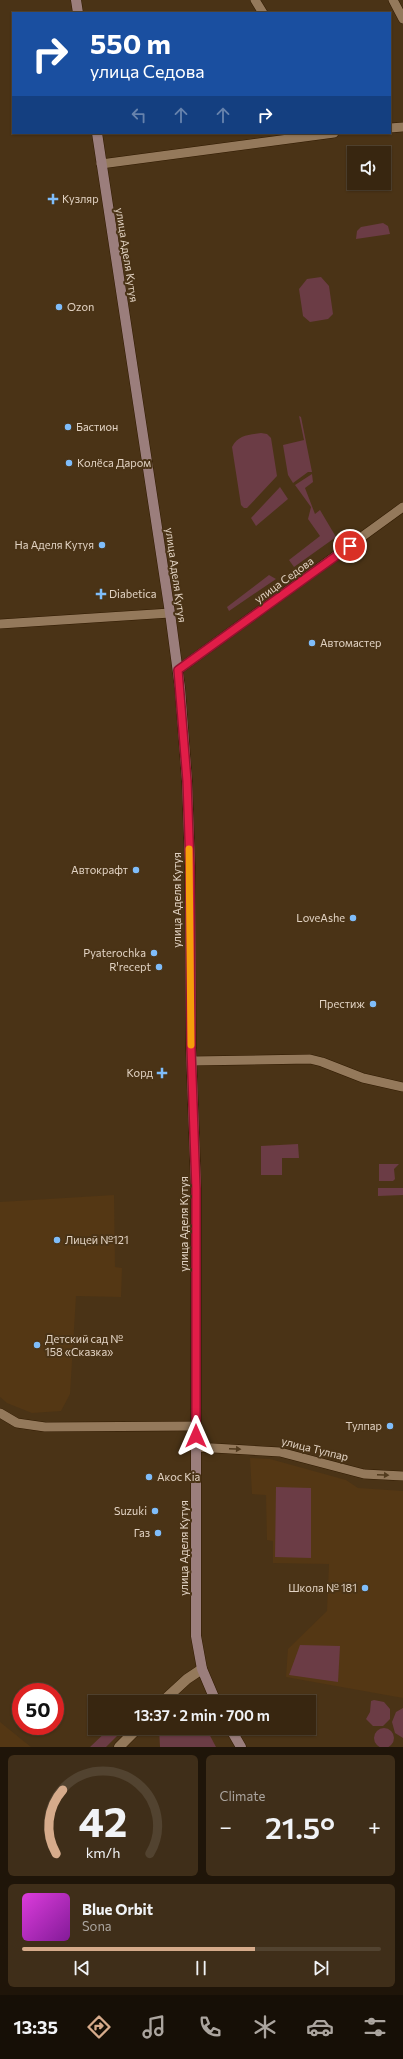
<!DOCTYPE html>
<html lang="en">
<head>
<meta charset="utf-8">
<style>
	:root { --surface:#382610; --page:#3f2e19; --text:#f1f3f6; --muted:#aba59f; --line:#524330; --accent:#d6ab8b }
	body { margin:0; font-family:Commissioner,sans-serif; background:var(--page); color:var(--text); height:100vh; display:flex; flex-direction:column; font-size:15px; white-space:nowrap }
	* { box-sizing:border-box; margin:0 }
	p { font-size:13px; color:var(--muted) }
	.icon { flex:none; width:22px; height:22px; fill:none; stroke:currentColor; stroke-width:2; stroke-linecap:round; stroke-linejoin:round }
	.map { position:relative; height:1747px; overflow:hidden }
	.sheet { display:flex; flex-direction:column; gap:8px; padding:8px; background:#1f1509; flex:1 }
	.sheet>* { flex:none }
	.hud { position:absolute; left:12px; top:12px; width:379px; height:122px; border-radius:0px; box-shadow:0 1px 3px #0004,0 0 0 1px var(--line); background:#1a4fa0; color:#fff; overflow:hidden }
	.buttons { position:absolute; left:347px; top:146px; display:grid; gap:8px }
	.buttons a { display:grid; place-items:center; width:44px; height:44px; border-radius:0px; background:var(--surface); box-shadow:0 1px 3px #0004,0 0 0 1px var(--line); font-size:20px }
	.speed { position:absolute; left:12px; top:1683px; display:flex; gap:8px; font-size:20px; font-weight:700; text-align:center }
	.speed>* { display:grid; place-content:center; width:52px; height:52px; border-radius:50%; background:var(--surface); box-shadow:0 1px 3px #0004,0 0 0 1px var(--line); line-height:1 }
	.speed .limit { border:6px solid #d22; background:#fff; color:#111 }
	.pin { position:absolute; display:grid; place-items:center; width:34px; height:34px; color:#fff; margin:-17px; border:2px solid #fff; border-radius:50%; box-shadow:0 1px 4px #0007 }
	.me { position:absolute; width:44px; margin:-22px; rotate:0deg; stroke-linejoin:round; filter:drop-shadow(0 0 3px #0008) }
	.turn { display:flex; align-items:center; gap:14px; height:84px; padding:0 12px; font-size:18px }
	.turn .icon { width:52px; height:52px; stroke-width:2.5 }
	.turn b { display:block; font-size:28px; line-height:34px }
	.lanes { display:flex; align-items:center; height:38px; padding:0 12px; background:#0003; justify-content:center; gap:20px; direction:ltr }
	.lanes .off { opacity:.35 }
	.big { font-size:30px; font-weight:600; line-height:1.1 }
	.sheet .card { flex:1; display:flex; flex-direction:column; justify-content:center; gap:6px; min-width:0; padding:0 14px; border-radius:6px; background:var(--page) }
	.sheet .dial { align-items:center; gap:0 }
	.dial svg { height:104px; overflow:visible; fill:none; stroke:var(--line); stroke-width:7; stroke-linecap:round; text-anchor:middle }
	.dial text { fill:var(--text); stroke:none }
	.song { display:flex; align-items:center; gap:12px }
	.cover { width:48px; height:48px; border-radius:6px; background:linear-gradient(135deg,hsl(300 70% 55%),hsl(290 70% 35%)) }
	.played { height:4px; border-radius:2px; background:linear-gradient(90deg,var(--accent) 65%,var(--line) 65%) }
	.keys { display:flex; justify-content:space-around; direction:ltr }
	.heat { display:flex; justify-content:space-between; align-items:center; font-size:22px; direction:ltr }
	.sheet .tiles { flex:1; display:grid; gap:8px; grid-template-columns:1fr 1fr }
	.card:last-child { grid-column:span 2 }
	.trip { position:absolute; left:88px; top:1695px; width:228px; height:40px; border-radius:0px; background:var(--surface); box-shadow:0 1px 3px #0004,0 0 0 1px var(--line); font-weight:600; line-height:40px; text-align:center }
	.dock { display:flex; height:64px; justify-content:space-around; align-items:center; background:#160f06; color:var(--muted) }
	.dock .icon { width:28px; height:28px }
	.dock .selected { color:var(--accent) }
	.dock b { font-size:18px; color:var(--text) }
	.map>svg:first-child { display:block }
	.built { fill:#543714 }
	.green { fill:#6b3c45 }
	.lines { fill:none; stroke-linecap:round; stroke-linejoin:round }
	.minor-casing { stroke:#301a00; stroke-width:10 }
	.tertiary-casing { stroke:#301a00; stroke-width:11 }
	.secondary-casing { stroke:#301a00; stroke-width:11 }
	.minor { stroke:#94795b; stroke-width:9 }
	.tertiary { stroke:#94795b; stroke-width:10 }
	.secondary { stroke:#9b7e7c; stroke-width:10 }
	.oneway { fill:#513a1d }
	.route-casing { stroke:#92132f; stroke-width:10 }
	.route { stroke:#e11d48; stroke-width:7 }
	.slow { stroke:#f59e0b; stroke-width:7 }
	.poi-dot { fill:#7fbdfa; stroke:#4a3316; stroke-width:1.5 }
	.labels { text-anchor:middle; stroke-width:4; stroke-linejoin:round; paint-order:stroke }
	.poi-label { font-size:11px; fill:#e2d3c3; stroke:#4a3316; text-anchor:end }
	.street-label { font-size:11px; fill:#e2d3c3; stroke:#4a3316 }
</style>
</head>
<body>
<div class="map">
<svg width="403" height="1747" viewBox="0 0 403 1747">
	<rect width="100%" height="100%" fill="#4a3316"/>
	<path class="built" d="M114 1195 115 1267 122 1268 121 1297 76 1296 70 1394 61 1411 32 1413 7 1403 0 1397V1202Z
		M250 1458 270 1459 346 1480 358 1488 403 1491V1698L286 1677 288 1649 327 1611 329 1564 273 1563V1541L267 1540 266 1495 252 1494Z
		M0 1722 31 1747H0Z"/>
	<path class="green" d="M383 223 388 226 390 234 356 239 357 231 361 227Z
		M321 277 329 286 333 314 328 319 310 322 303 316 299 289 307 279Z
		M299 416 301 417 312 472H308L293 483 288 475 283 445 304 440Z
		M261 433 267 434 271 438 277 476 247 508H244L241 505 232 447C238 435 248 435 261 433Z
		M312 474 313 482 305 488 315 514 320 510 336 537 294 567 289 560 320 536 308 519 311 507 295 485Z
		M280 487 288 499 256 526 251 518Z
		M269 575 276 579 229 611 227 607Z
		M298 1144 299 1158H282V1175H261V1146Z
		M379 1164H399L394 1169 395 1179 393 1181H379Z
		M378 1188H403V1195L378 1196Z
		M276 1487 311 1488V1558L275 1557Z
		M300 1645 340 1646 338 1682 289 1675Z
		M374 1700 384 1702 390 1709V1719L383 1726H373L366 1719 370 1712 371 1701Z
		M403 1708V1738L395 1733 392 1722 396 1712Z
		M110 1728H125L106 1747H90Z
		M159 1728H206L216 1747H160Z
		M374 1738a10 10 0 1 1 20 0a10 10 0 1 1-20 0Z"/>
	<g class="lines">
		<g class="minor-casing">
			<path id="minor" d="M255 0 263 13
				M393 0 403 19
				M390 128 403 127
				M101 164 334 133
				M0 624 170 613
				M178 670 403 507
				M192 1061 310 1059 322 1062 363 1078 403 1087
				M0 1413 17 1423 45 1427 196 1426
				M196 1447 280 1452 364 1474 403 1476"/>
		</g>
		<g class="tertiary-casing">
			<path id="tertiary" d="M162 1702 187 1679 202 1669
				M119 1747 138 1728"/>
		</g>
		<g class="secondary-casing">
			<path id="secondary" d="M76 0 78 13
				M97 133 170 613 180 688 187 781 190 866 191 1048 196 1189V1636L202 1669 216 1702
				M230 1728 241 1747"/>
		</g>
		<use href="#minor" class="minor"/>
		<use href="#tertiary" class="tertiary"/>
		<use href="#secondary" class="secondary"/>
	</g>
	<defs><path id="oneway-solid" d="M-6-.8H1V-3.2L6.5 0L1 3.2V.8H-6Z"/></defs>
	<g class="oneway">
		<use href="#oneway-solid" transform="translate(235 1449) rotate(3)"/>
		<use href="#oneway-solid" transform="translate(383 1475) rotate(3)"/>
	</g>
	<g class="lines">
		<g class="route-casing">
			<path id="route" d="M196 1436V1189L191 1048 190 866 187 781 178 670 350 546"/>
		</g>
		<use href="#route" class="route"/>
		<path class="slow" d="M189 849 191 1045"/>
	</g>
	<g class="poi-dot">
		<path d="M51 193h4v4h4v4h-4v4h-4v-4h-4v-4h4z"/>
		<circle cx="59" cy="307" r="4"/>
		<circle cx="68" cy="427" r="4"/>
		<circle cx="69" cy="463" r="4"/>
		<circle cx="102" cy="545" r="4"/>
		<path d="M99 588h4v4h4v4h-4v4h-4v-4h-4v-4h4z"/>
		<circle cx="312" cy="643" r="4"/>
		<circle cx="136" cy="870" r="4"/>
		<circle cx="353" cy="918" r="4"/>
		<circle cx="154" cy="953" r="4"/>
		<circle cx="159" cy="967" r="4"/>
		<circle cx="373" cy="1004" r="4"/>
		<path d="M160 1067h4v4h4v4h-4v4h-4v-4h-4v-4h4z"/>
		<circle cx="57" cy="1240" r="4"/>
		<circle cx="37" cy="1345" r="4"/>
		<circle cx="390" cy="1426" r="4"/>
		<circle cx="149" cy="1477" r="4"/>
		<circle cx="155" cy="1511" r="4"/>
		<circle cx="158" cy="1533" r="4"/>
		<circle cx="365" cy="1588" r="4"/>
	</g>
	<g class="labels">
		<g class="poi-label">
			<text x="62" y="203" text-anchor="start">Кузляр</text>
			<text x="67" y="311" text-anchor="start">Ozon</text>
			<text x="76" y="431" text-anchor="start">Бастион</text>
			<text x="77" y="467" text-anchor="start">Колёса Даром</text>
			<text x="94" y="549">На Аделя Кутуя</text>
			<text x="109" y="598" text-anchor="start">Diabetica</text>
			<text x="320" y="647" text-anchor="start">Автомастер</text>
			<text x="128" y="874">Автокрафт</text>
			<text x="345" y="922">LoveAshe</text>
			<text x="146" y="957">Pyaterochka</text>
			<text x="151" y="971">R'recept</text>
			<text x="365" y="1008">Престиж</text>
			<text x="153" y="1077">Корд</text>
			<text x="65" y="1244" text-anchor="start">Лицей №121</text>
			<text x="45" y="1343" text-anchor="start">Детский сад №<tspan x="45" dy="13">158 «Сказка»</tspan></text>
			<text x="382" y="1430">Тулпар</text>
			<text x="157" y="1481" text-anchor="start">Акос Kia</text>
			<text x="147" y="1515">Suzuki</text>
			<text x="150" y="1537">Газ</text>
			<text x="357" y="1592">Школа № 181</text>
		</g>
		<g class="street-label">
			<text transform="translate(127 255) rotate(81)" y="4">улица Аделя Кутуя</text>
			<text transform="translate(176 575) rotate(82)" y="4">улица Аделя Кутуя</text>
			<text transform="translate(284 580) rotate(-36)" y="4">улица Седова</text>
			<text transform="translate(177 900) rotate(-90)" y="4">улица Аделя Кутуя</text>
			<text transform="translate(184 1224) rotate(-90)" y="4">улица Аделя Кутуя</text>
			<text transform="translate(315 1449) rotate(14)" y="4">улица Тулпар</text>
			<text transform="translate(184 1548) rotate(-90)" y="4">улица Аделя Кутуя</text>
		</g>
	</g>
</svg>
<div class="buttons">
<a><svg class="icon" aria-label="sound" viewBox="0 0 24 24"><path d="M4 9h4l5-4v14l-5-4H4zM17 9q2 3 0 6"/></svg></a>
</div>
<div class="speed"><div class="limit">50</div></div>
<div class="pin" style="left:350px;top:546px;background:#d93025"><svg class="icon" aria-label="arrive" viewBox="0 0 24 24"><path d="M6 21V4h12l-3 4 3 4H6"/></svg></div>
<svg class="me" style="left:196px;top:1436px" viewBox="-20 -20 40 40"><path d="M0-17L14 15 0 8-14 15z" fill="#e11d48" stroke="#fff" stroke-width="4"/></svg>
<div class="trip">13:37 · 2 min · 700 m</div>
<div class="hud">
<div class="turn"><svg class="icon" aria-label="right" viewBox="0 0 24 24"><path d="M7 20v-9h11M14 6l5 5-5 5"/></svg><div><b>550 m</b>улица Седова</div></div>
<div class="lanes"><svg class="icon off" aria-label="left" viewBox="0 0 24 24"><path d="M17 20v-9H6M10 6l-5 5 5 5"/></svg><svg class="icon off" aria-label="ahead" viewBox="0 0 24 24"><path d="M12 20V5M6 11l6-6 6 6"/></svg><svg class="icon off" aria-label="ahead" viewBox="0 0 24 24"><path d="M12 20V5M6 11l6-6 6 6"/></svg><svg class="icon" aria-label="right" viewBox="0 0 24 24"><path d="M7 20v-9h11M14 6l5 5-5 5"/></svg></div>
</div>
</div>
<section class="sheet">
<div class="tiles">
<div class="card dial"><svg viewBox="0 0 100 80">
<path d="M14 69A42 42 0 1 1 86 69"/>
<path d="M14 69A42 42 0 0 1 19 20" stroke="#d6ab8b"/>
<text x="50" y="56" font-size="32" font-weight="700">42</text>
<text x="50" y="72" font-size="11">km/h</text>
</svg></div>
<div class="card"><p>Climate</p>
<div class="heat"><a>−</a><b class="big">21.5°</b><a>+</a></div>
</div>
<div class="card">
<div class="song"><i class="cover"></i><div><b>Blue Orbit</b><p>Sona</p></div></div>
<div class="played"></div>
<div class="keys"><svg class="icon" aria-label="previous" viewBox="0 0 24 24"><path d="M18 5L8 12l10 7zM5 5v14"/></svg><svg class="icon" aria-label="pause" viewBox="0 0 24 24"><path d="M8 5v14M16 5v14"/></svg><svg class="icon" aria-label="next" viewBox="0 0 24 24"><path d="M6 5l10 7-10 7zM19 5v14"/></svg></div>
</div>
</div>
</section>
<nav class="dock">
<b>13:35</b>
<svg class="icon selected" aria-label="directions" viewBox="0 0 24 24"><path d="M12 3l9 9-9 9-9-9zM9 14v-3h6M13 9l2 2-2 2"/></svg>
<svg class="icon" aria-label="music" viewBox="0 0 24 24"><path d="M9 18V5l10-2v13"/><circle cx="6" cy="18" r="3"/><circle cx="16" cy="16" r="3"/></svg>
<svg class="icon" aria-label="phone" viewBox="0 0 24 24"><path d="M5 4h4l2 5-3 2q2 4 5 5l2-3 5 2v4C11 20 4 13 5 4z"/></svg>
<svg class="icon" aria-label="climate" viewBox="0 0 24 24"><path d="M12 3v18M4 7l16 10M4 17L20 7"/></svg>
<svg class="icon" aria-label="car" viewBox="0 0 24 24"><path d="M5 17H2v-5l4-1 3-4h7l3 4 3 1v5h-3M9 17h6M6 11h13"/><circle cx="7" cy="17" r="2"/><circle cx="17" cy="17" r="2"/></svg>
<svg class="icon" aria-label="filters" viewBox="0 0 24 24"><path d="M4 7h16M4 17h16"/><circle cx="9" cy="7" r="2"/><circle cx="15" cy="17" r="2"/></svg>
</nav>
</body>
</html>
